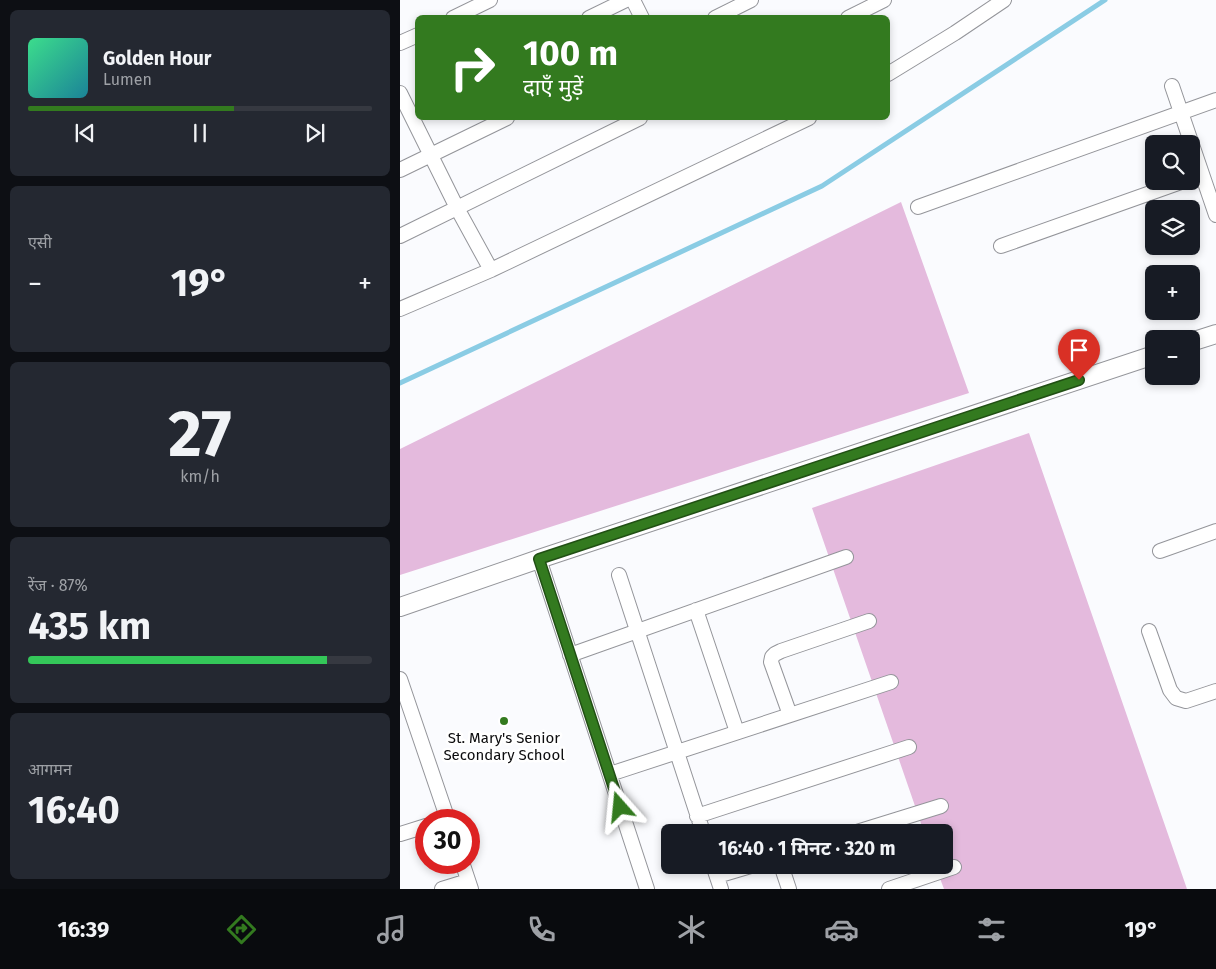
<!DOCTYPE html>
<html lang="hi">
<head>
<meta charset="utf-8">
<style>
	:root { --surface:#171b24; --page:#242831; --text:#f1f3f6; --muted:#9ea1a6; --line:#363941; --accent:#337a1f }
	body { margin:0; font-family:"Fira Sans","Noto Sans Devanagari",sans-serif; background:var(--page); color:var(--text); height:100vh; display:flex; flex-direction:column; font-size:19px; white-space:nowrap }
	* { box-sizing:border-box; margin:0 }
	p { font-size:16px; color:var(--muted) }
	.icon { flex:none; width:28px; height:28px; fill:none; stroke:currentColor; stroke-width:2; stroke-linecap:round; stroke-linejoin:round }
	.map { position:relative; flex:1; overflow:hidden }
	.drawer { display:flex; flex-direction:column; gap:10px; padding:10px; background:#0d0f14; width:400px }
	.drawer>* { flex:none }
	.banner { position:absolute; left:15px; top:15px; width:475px; height:105px; border-radius:8px; box-shadow:0 2px 8px #0003; background:#337a1f; color:#fff; overflow:hidden }
	.controls { position:absolute; left:745px; top:135px; display:grid; gap:10px }
	.controls a { display:grid; place-items:center; width:55px; height:55px; border-radius:8px; background:var(--surface); box-shadow:0 2px 8px #0003; font-size:25px }
	.speed { position:absolute; left:15px; top:809px; display:flex; gap:10px; font-size:25px; font-weight:700; text-align:center }
	.speed>* { display:grid; place-content:center; width:65px; height:65px; border-radius:50%; background:var(--surface); box-shadow:0 2px 8px #0003; line-height:1 }
	.speed .limit { border:8px solid #d22; background:#fff; color:#111 }
	.pin { position:absolute; display:grid; place-items:center; width:42px; height:42px; color:#fff; margin:-51px -21px; border-radius:50% 50% 50% 0; rotate:-45deg; box-shadow:0 0 5px #0007 }
	.pin .icon { rotate:45deg }
	.me { position:absolute; width:55px; margin:-28px; rotate:342deg; stroke-linejoin:round; filter:drop-shadow(0 0 4px #0008) }
	.turn { display:flex; align-items:center; gap:18px; height:105px; padding:0 25px; font-size:22px }
	.turn .icon { width:65px; height:65px; stroke-width:2.5 }
	.turn b { display:block; font-size:35px; line-height:42px }
	.big { font-size:38px; font-weight:700; line-height:1.1 }
	.drawer .tile { flex:1; display:flex; flex-direction:column; justify-content:center; gap:8px; min-width:0; padding:0 18px; border-radius:8px; background:var(--page) }
	.drawer .dial { align-items:center; gap:0 }
	.dial b { font-size:65px; line-height:1 }
	.song { display:flex; align-items:center; gap:15px }
	.cover { width:60px; height:60px; border-radius:8px; background:linear-gradient(135deg,hsl(150 70% 55%),hsl(190 70% 35%)) }
	.played { height:5px; border-radius:2px; background:linear-gradient(90deg,var(--accent) 60%,var(--line) 60%) }
	.keys { display:flex; justify-content:space-around; direction:ltr }
	.heat { display:flex; justify-content:space-between; align-items:center; font-size:28px; direction:ltr }
	.charge { height:8px; border-radius:4px; background:linear-gradient(90deg,#34c759 87%,var(--line) 0) }
	.trip { position:absolute; left:261px; top:824px; width:292px; height:50px; border-radius:8px; background:var(--surface); box-shadow:0 2px 8px #0003; font-weight:700; line-height:50px; text-align:center }
	.dock { display:flex; height:80px; justify-content:space-around; align-items:center; background:#090b0e; color:var(--muted) }
	.dock .icon { width:35px; height:35px }
	.dock .selected { color:var(--accent) }
	.dock b { font-size:22px; color:var(--text) }
	main { display:flex; flex:1; min-height:0 }
	.map>svg:first-child { display:block }
	.green { fill:#e4badd }
	.lines { fill:none; stroke-linecap:round; stroke-linejoin:round }
	.stream { stroke:#8acce4; stroke-width:5 }
	.minor-casing { stroke:#94959a; stroke-width:16 }
	.tertiary-casing { stroke:#94959a; stroke-width:20 }
	.minor { stroke:#fff; stroke-width:14 }
	.tertiary { stroke:#fff; stroke-width:18 }
	.route-casing { stroke:#214f14; stroke-width:12 }
	.route { stroke:#337a1f; stroke-width:9 }
	.poi-dot { fill:#337a1f; stroke:#fff; stroke-width:2 }
	.labels { text-anchor:middle; stroke-width:5; stroke-linejoin:round; paint-order:stroke }
	.poi-label { font-size:15px; fill:#0c0c0e; stroke:#fff }
</style>
</head>
<body>
<main>
<section class="drawer">
<div class="tile">
<div class="song"><i class="cover"></i><div><b>Golden Hour</b><p>Lumen</p></div></div>
<div class="played"></div>
<div class="keys"><svg class="icon" aria-label="previous" viewBox="0 0 24 24"><path d="M18 5L8 12l10 7zM5 5v14"/></svg><svg class="icon" aria-label="pause" viewBox="0 0 24 24"><path d="M8 5v14M16 5v14"/></svg><svg class="icon" aria-label="next" viewBox="0 0 24 24"><path d="M6 5l10 7-10 7zM19 5v14"/></svg></div>
</div>
<div class="tile"><p>एसी</p>
<div class="heat"><a>−</a><b class="big">19°</b><a>+</a></div>
</div>
<div class="tile dial"><b>27</b><p>km/h</p></div>
<div class="tile"><p>रेंज · 87%</p><b class="big">435 km</b><div class="charge"></div></div>
<div class="tile"><p>आगमन</p><b class="big">16:40</b></div>
</section>
<div class="map">
<svg width="816" height="889" viewBox="0 0 816 889">
	<rect width="100%" height="100%" fill="#fafbfe"/>
	<path class="green" d="M501 202 569 393 0 575V449Z
		M629 433 787 889H544L535 865H545V832H524L412 508Z"/>
	<g class="lines">
		<path class="stream" d="M0 383 422 186 705 0"/>
		<g class="minor-casing">
			<path id="minor" d="M233 0 242 18
				M53 18 90 0
				M189 18 226 0
				M315 18 351 0
				M448 18 484 0
				M0 43 18 35
				M488 74 555 33 604 0
				M772 86 816 215
				M0 93 57 208 91 270
				M0 170 107 118
				M518 207 816 100
				M0 236 240 118
				M601 246 784 181
				M0 309 91 270 409 118
				M760 551 816 531
				M139 559 247 889
				M219 575 303 832
				M296 610 337 732
				M749 631 770 690 776 698 786 701 816 691
				M170 655 446 557
				M0 679 48 820
				M390 715 371 662 372 657 375 654 381 651 469 621
				M210 774 491 682
				M297 816 509 747
				M457 832 541 806
				M0 834 26 826
				M62 862 71 889
				M313 865 321 889
				M381 865 389 889
				M317 876 354 865
				M42 889 68 881
				M489 889 554 867"/>
		</g>
		<g class="tertiary-casing">
			<path id="tertiary" d="M791 342 816 334
				M0 607 139 559 754 355"/>
		</g>
		<use href="#minor" class="minor"/>
		<use href="#tertiary" class="tertiary"/>
	</g>
	<g class="lines">
		<g class="route-casing">
			<path id="route" d="M220 807 139 559 679 380"/>
		</g>
		<use href="#route" class="route"/>
	</g>
	<circle class="poi-dot" cx="104" cy="721" r="5"/>
	<g class="labels">
		<g class="poi-label">
			<text x="104" y="743">St. Mary's Senior<tspan x="104" dy="17">Secondary School</tspan></text>
		</g>
	</g>
</svg>
<div class="controls">
<a><svg class="icon" aria-label="search" viewBox="0 0 24 24"><circle cx="10" cy="10" r="6"/><path d="M15 15l6 6"/></svg></a>
<a><svg class="icon" aria-label="layers" viewBox="0 0 24 24"><path d="M12 4l9 5-9 5-9-5zM3 14l9 5 9-5"/></svg></a>
<a>+</a>
<a>−</a>
</div>
<div class="speed"><div class="limit">30</div></div>
<div class="pin" style="left:679px;top:380px;background:#d93025"><svg class="icon" aria-label="arrive" viewBox="0 0 24 24"><path d="M6 21V4h12l-3 4 3 4H6"/></svg></div>
<svg class="me" style="left:220px;top:807px" viewBox="-20 -20 40 40"><path d="M0-17L14 15 0 8-14 15z" fill="#337a1f" stroke="#fff" stroke-width="4"/></svg>
<div class="trip">16:40 · 1 मिनट · 320 m</div>
<div class="banner">
<div class="turn"><svg class="icon" aria-label="right" viewBox="0 0 24 24"><path d="M7 20v-9h11M14 6l5 5-5 5"/></svg><div><b>100 m</b>दाएँ मुड़ें</div></div>
</div>
</div>
</main>
<nav class="dock">
<b>16:39</b>
<svg class="icon selected" aria-label="directions" viewBox="0 0 24 24"><path d="M12 3l9 9-9 9-9-9zM9 14v-3h6M13 9l2 2-2 2"/></svg>
<svg class="icon" aria-label="music" viewBox="0 0 24 24"><path d="M9 18V5l10-2v13"/><circle cx="6" cy="18" r="3"/><circle cx="16" cy="16" r="3"/></svg>
<svg class="icon" aria-label="phone" viewBox="0 0 24 24"><path d="M5 4h4l2 5-3 2q2 4 5 5l2-3 5 2v4C11 20 4 13 5 4z"/></svg>
<svg class="icon" aria-label="climate" viewBox="0 0 24 24"><path d="M12 3v18M4 7l16 10M4 17L20 7"/></svg>
<svg class="icon" aria-label="car" viewBox="0 0 24 24"><path d="M5 17H2v-5l4-1 3-4h7l3 4 3 1v5h-3M9 17h6M6 11h13"/><circle cx="7" cy="17" r="2"/><circle cx="17" cy="17" r="2"/></svg>
<svg class="icon" aria-label="filters" viewBox="0 0 24 24"><path d="M4 7h16M4 17h16"/><circle cx="9" cy="7" r="2"/><circle cx="15" cy="17" r="2"/></svg>
<b>19°</b>
</nav>
</body>
</html>
